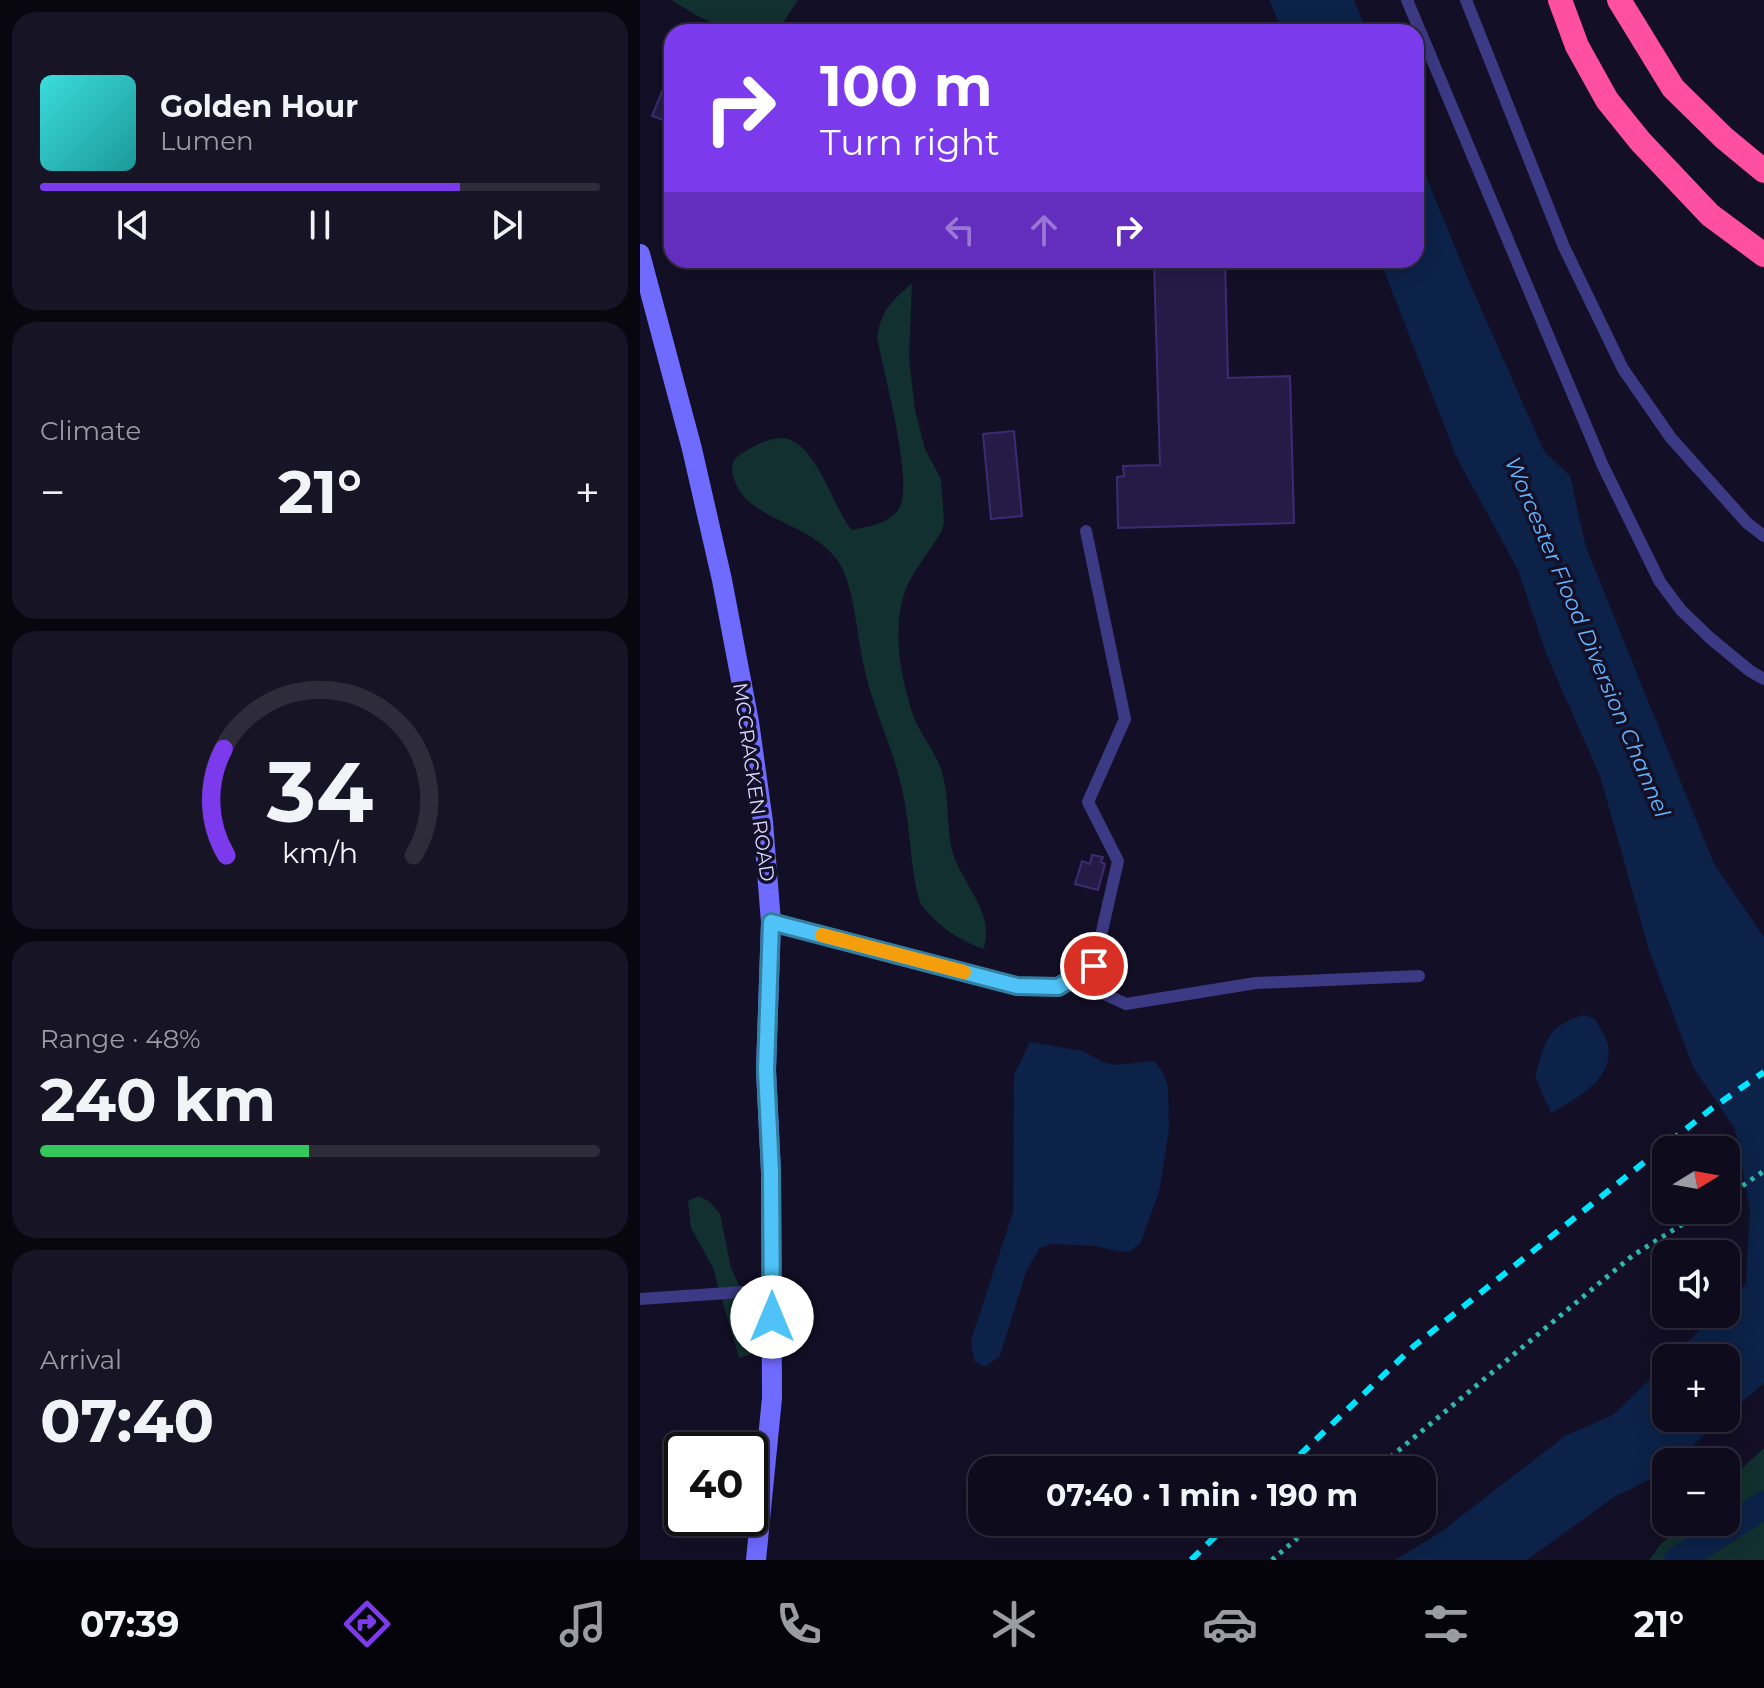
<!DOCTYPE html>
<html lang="en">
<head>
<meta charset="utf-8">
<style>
	:root { --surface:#0e0b1c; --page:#171425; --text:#f1f3f6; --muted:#9b9ba3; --line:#2e2b3b; --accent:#7c3aed }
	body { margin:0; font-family:Montserrat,sans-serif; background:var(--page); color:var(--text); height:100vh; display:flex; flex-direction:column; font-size:30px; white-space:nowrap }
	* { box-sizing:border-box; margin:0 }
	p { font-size:26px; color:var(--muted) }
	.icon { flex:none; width:44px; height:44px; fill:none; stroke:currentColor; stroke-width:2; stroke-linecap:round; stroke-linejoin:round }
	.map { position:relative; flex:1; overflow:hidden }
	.details { display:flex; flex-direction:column; gap:12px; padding:12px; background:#08060f; width:640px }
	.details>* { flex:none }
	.hud { position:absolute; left:24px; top:24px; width:760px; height:244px; border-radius:24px; box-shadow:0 4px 20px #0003,0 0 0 2px var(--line); background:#7c3aed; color:#fff; overflow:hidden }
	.needle { width:52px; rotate:79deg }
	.controls { position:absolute; left:1012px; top:1136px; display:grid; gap:16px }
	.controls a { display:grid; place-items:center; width:88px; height:88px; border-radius:16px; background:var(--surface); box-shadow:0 4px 20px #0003,0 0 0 2px var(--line); font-size:40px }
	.speed { position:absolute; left:24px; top:1432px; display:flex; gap:16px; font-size:40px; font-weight:700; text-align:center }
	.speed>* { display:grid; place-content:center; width:104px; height:104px; border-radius:50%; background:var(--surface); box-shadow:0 4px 20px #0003,0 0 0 2px var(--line); line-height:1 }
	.speed .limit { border:4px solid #111; border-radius:12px; background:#fff; color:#111 }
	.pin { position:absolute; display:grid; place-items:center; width:68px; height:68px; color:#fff; margin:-34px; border:4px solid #fff; border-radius:50%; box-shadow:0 2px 8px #0007 }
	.me { position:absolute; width:88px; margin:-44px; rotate:0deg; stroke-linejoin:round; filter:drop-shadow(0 0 6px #0008) }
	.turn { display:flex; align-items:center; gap:28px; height:168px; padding:0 24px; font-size:36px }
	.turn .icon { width:104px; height:104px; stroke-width:2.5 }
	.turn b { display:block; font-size:56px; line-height:68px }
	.lanes { display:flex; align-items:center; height:76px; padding:0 24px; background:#0003; justify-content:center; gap:40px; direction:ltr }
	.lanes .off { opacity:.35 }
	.big { font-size:60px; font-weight:700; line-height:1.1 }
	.details .card { flex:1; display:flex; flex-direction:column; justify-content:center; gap:12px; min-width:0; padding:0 28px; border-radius:24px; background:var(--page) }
	.details .dial { align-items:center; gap:0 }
	.dial svg { height:208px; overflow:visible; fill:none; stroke:var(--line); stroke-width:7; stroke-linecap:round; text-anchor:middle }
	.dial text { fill:var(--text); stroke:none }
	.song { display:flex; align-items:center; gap:24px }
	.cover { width:96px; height:96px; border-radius:12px; background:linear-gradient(135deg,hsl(180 70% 55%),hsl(180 70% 35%)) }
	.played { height:8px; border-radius:4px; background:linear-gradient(90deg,var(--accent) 75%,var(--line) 75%) }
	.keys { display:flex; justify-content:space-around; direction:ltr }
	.heat { display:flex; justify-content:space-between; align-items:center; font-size:44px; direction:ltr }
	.charge { height:12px; border-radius:6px; background:linear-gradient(90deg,#34c759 48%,var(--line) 0) }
	.trip { position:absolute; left:328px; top:1456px; width:468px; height:80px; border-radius:24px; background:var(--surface); box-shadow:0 4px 20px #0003,0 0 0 2px var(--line); font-weight:700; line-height:80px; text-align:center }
	.menu { display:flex; height:128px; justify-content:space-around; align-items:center; background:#06040b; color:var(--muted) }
	.menu .icon { width:56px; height:56px }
	.menu .current { color:var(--accent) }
	.menu b { font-size:36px; color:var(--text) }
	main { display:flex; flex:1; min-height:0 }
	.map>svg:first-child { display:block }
	.green { fill:#12302f }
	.water { fill:#0c2248 }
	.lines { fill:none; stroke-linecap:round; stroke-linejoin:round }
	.canal { stroke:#0c2248; stroke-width:28 }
	.building { fill:#241b47; stroke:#3b2d73; stroke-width:2 }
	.path { stroke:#2fb8b0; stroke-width:5; stroke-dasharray:4 6; stroke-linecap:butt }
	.lane { stroke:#3d3a85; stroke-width:12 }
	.secondary { stroke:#6f6bff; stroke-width:20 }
	.highway { stroke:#ff4fa3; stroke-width:24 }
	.rail { stroke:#00e5ff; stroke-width:6; stroke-dasharray:12 10; stroke-linecap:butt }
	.route-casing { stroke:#337fa1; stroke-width:20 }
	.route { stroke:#4fc3f7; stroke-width:14 }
	.slow { stroke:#f59e0b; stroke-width:14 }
	.labels { text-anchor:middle; stroke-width:7; stroke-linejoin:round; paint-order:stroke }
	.street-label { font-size:20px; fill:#d9d4ff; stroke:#130f26 }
	.water-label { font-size:22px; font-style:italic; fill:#62b6ff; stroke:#130f26 }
</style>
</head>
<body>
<main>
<section class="details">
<div class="card">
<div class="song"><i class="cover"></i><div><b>Golden Hour</b><p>Lumen</p></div></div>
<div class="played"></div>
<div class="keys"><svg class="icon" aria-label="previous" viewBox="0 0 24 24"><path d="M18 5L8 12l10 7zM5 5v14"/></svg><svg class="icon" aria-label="pause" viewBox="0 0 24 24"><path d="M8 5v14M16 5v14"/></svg><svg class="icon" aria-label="next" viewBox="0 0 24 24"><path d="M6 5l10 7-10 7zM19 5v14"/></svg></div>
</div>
<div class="card"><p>Climate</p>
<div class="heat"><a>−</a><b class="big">21°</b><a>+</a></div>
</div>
<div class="card dial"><svg viewBox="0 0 100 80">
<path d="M14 69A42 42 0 1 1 86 69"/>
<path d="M14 69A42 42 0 0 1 13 28" stroke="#7c3aed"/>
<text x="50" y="56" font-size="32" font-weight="700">34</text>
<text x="50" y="72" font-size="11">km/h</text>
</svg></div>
<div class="card"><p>Range · 48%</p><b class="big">240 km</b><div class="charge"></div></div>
<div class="card"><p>Arrival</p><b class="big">07:40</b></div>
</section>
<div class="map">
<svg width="1124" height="1560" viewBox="0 0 1124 1560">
	<rect width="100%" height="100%" fill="#130f26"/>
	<path class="green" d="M32 0H158L137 32C87 32 73 27 32 0Z
		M272 283 269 358 275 410 285 449 301 479 304 521 302 531C290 551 271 573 264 594 252 632 261 678 273 715 280 734 294 750 301 769 311 798 305 835 315 859 326 888 356 917 343 949 318 940 296 925 280 903 269 866 271 827 262 789 253 747 233 709 224 667 217 637 215 593 201 566 182 531 135 525 107 500 96 489 83 464 101 454 112 447 126 439 140 438 175 436 193 509 212 530 227 527 248 524 258 510 276 487 243 371 237 337 242 309 251 302 272 283Z
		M59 1196 70 1202 80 1214 91 1268 115 1319 114 1353 99 1358 73 1268 51 1228 48 1201Z
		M1124 1448V1560H1009L1021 1544 1044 1522H1086V1483Z"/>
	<path class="water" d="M629 0H714L727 32H643Z
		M776 152 831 286 904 451 930 476 946 547 1074 864 1124 937V1383L1086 1416V1358H1031L1076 1314H1086V1304L1106 1284 1110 1210 1095 1129 1053 1067 1009 950 960 776 907 656 878 570 816 456 740 260H776Z
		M944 1015 955 1019C959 1026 964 1034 967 1042 978 1077 936 1099 911 1113L895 1077C905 1042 907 1025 944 1015Z
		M390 1042 443 1051 463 1062 476 1065 514 1061 523 1072 528 1087 529 1130 519 1192 500 1244 490 1251 481 1252 455 1246 412 1244 400 1248 387 1269 360 1356 345 1367 334 1361 331 1340 373 1212 374 1075Z
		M1026 1363V1418H1084L1034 1462H1026L1023 1473 974 1497 887 1560H755L802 1531 925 1436 973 1415Z"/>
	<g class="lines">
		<path class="canal" d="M1038 1560 1124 1505"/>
	</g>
	<path class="building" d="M25 84 32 87V123L12 116Z
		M585 260 588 378 650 376 654 523 478 528 477 477 484 476 483 466 520 465 514 262Z
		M374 431 382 516 351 519 343 434Z
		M452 855 463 857 461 862 465 864 458 890 435 884 442 861 450 864Z"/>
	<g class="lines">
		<path class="path" d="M1086 1197 1124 1171
			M735 1470 992 1256 1065 1210
			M632 1560 676 1522"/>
		<path class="lane" d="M767 0 963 466 1020 582 1041 610 1070 638 1110 671 1124 679
			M826 0 924 247 983 369 1031 438 1107 523 1124 536
			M131 922 377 986 418 987 454 966 478 861 448 802 485 719 446 531
			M432 979 486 1004 616 983 779 976
			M0 1299 132 1290"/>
		<path class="secondary" d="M0 254 52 449 82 580 109 722 123 822 131 922 126 1070 131 1172 132 1398 116 1560"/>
		<path class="highway" d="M920 0 937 46 967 100 1000 141 1070 215 1124 255
			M979 0 1033 88 1084 138 1124 171"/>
		<path class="rail" d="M644 1470 774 1346 1071 1109 1124 1072
			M551 1560 590 1522"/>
	</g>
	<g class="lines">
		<g class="route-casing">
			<path id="route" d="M132 1317 131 1172 126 1070 131 922 377 986 418 987 454 966"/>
		</g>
		<use href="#route" class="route"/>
		<path class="slow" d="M182 935 324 972"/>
	</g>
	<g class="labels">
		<g class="street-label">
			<text transform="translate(114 782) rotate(82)" y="7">MCCRACKEN ROAD</text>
		</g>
		<g class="water-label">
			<text transform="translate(948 637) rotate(67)" y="8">Worcester Flood Diversion Channel</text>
		</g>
	</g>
</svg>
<div class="controls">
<a><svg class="needle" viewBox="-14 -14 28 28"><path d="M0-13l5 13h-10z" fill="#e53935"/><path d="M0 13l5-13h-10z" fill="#9b9ba3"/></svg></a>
<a><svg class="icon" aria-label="sound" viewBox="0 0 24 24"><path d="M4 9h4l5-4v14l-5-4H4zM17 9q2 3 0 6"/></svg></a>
<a>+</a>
<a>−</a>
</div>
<div class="speed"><div class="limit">40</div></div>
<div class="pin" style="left:454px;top:966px;background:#d93025"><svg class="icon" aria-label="arrive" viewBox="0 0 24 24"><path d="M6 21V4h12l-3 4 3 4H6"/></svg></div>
<svg class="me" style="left:132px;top:1317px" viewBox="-20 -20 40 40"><circle r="19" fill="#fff"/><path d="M0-13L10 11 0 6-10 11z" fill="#4fc3f7"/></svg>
<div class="trip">07:40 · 1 min · 190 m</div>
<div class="hud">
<div class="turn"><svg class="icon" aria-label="right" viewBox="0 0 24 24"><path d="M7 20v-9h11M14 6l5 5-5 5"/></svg><div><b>100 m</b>Turn right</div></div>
<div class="lanes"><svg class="icon off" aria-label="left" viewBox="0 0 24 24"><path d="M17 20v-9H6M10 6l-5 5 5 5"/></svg><svg class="icon off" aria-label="ahead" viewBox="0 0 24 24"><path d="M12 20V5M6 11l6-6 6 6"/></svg><svg class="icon" aria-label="right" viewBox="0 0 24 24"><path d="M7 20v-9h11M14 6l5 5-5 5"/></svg></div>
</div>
</div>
</main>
<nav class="menu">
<b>07:39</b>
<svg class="icon current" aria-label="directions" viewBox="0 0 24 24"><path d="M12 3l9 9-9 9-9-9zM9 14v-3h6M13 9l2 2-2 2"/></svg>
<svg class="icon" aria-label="music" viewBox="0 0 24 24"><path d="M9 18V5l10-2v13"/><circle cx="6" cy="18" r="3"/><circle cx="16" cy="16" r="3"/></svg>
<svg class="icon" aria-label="phone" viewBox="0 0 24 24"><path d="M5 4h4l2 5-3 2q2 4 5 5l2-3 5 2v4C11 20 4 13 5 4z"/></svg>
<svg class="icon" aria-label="climate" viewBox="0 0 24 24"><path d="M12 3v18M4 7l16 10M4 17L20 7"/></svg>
<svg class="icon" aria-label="car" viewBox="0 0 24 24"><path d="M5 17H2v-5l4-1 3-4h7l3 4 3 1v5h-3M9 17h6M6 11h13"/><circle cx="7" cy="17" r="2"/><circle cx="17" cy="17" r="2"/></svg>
<svg class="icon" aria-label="filters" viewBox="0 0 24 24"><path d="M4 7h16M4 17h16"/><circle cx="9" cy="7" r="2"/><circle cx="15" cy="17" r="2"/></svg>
<b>21°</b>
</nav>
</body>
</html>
